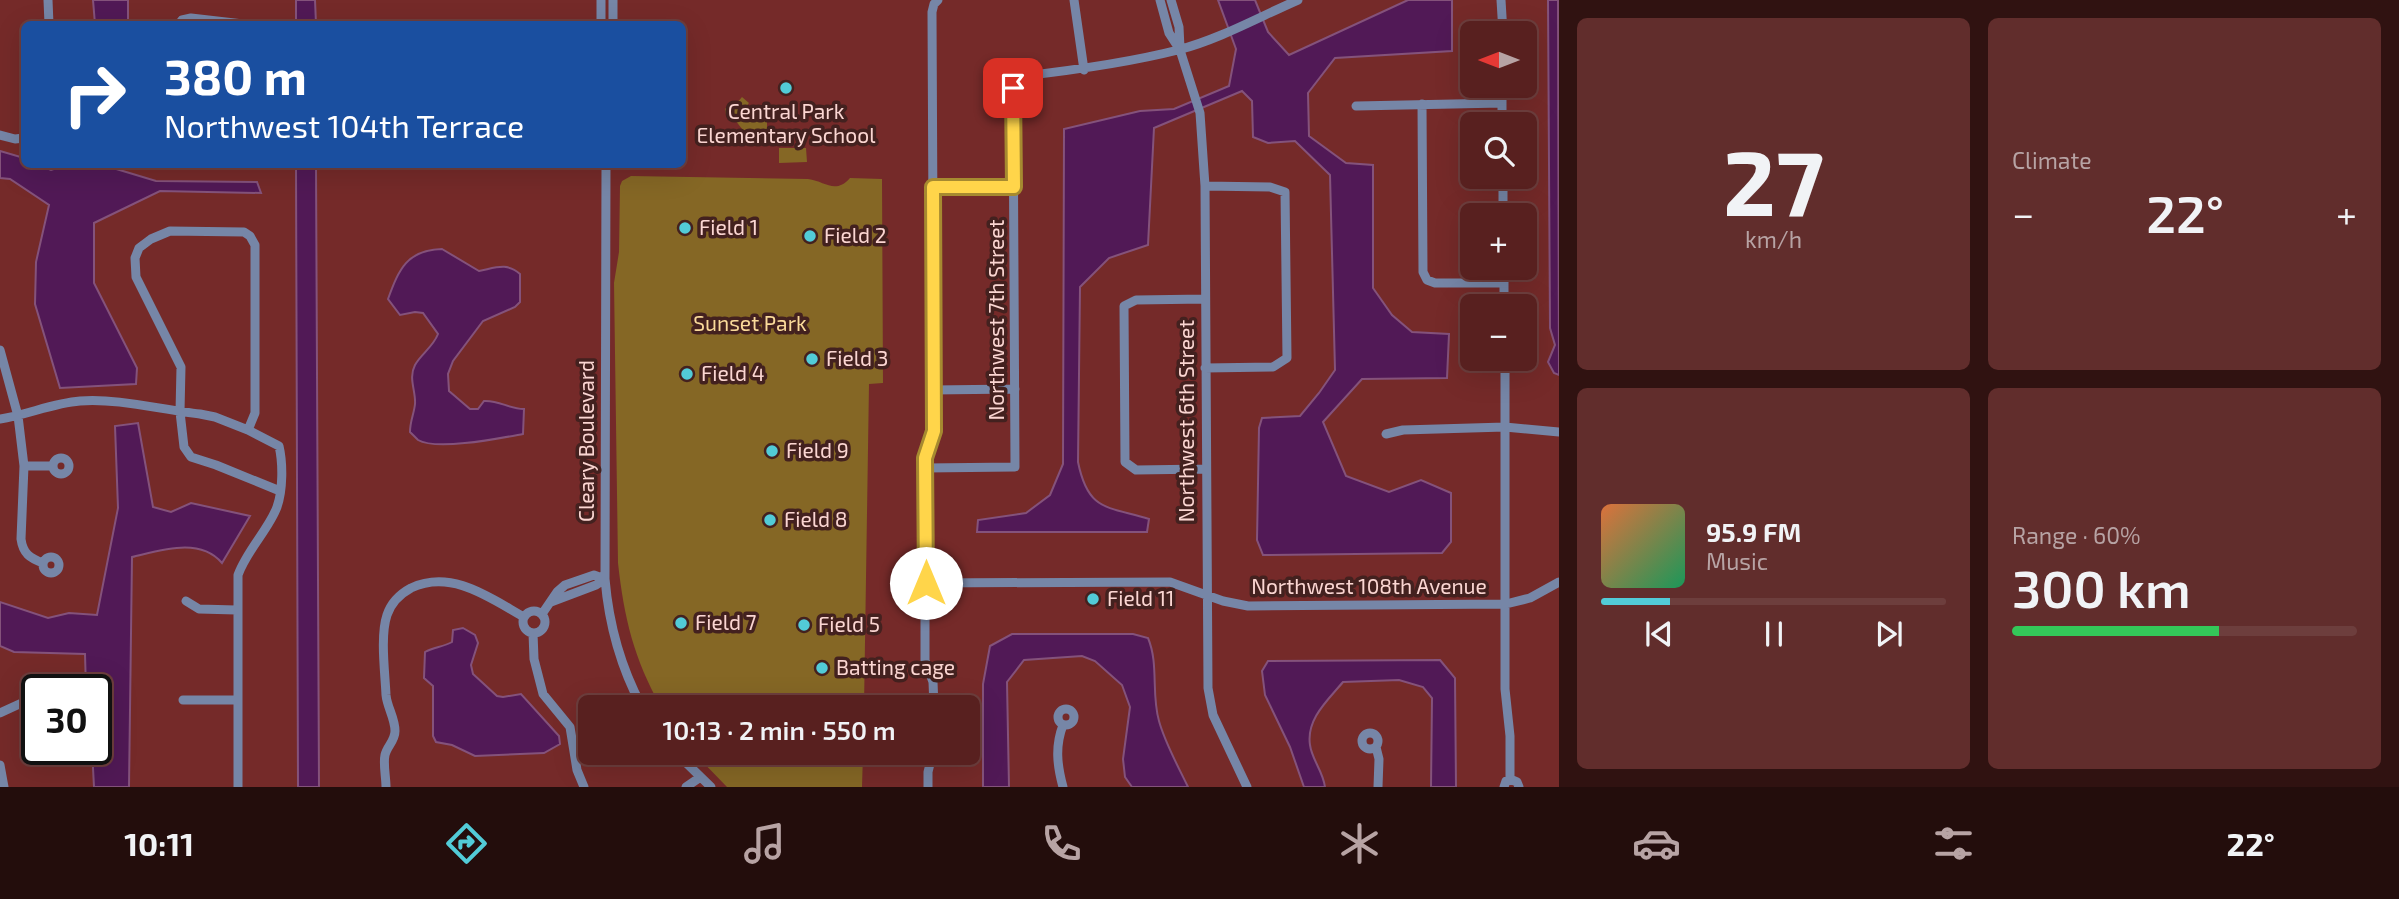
<!DOCTYPE html>
<html lang="en">
<head>
<meta charset="utf-8">
<style>
	:root { --surface:#58201f; --page:#612d2c; --text:#f1f3f6; --muted:#b7a3a4; --line:#6d3e3d; --accent:#52cbd7 }
	body { margin:0; font-family:"Exo 2",sans-serif; background:var(--page); color:var(--text); height:100vh; display:flex; flex-direction:column; font-size:26px; white-space:nowrap }
	* { box-sizing:border-box; margin:0 }
	p { font-size:23px; color:var(--muted) }
	.icon { flex:none; width:38px; height:38px; fill:none; stroke:currentColor; stroke-width:2; stroke-linecap:round; stroke-linejoin:round }
	.map { position:relative; flex:1; overflow:hidden }
	.details { display:flex; flex-direction:column; gap:18px; padding:18px; background:#301211; width:840px }
	.details>* { flex:none }
	.hud { position:absolute; left:21px; top:21px; width:665px; height:147px; border-radius:10px; box-shadow:0 7px 28px #0002,0 0 0 2px var(--line); background:#1a4fa0; color:#fff; overflow:hidden }
	.needle { width:46px; rotate:270deg }
	.tools { position:absolute; left:1460px; top:21px; display:grid; gap:14px }
	.tools a { display:grid; place-items:center; width:77px; height:77px; border-radius:10px; background:var(--surface); box-shadow:0 7px 28px #0002,0 0 0 2px var(--line); font-size:35px }
	.speed { position:absolute; left:21px; top:674px; display:flex; gap:14px; font-size:35px; font-weight:700; text-align:center }
	.speed>* { display:grid; place-content:center; width:91px; height:91px; border-radius:50%; background:var(--surface); box-shadow:0 7px 28px #0002,0 0 0 2px var(--line); line-height:1 }
	.speed .limit { border:4px solid #111; border-radius:10px; background:#fff; color:#111 }
	.pin { position:absolute; display:grid; place-items:center; width:60px; height:60px; color:#fff; margin:-30px; border-radius:14px; box-shadow:0 4px 10px #0006 }
	.me { position:absolute; width:77px; margin:-38px; rotate:0deg; stroke-linejoin:round; filter:drop-shadow(0 0 5px #0008) }
	.turn { display:flex; align-items:center; gap:24px; height:147px; padding:0 28px; font-size:32px }
	.turn .icon { width:91px; height:91px; stroke-width:2.5 }
	.turn b { display:block; font-size:49px; line-height:60px }
	.big { font-size:52px; font-weight:600; line-height:1.1 }
	.details .card { flex:1; display:flex; flex-direction:column; justify-content:center; gap:10px; min-width:0; padding:0 24px; border-radius:10px; background:var(--page) }
	.details .dial { align-items:center; gap:0 }
	.dial b { font-size:91px; line-height:1 }
	.song { display:flex; align-items:center; gap:21px }
	.cover { width:84px; height:84px; border-radius:10px; background:linear-gradient(135deg,hsl(20 70% 55%),hsl(150 70% 35%)) }
	.played { height:7px; border-radius:4px; background:linear-gradient(90deg,var(--accent) 20%,var(--line) 20%) }
	.keys { display:flex; justify-content:space-around; direction:ltr }
	.heat { display:flex; justify-content:space-between; align-items:center; font-size:38px; direction:ltr }
	.charge { height:10px; border-radius:5px; background:linear-gradient(90deg,#34c759 60%,var(--line) 0) }
	.details .tiles { flex:1; display:grid; gap:18px; grid-template-columns:repeat(2,1fr) }
	.trip { position:absolute; left:578px; top:695px; width:402px; height:70px; border-radius:10px; background:var(--surface); box-shadow:0 7px 28px #0002,0 0 0 2px var(--line); font-weight:600; line-height:70px; text-align:center }
	.menu { display:flex; height:112px; justify-content:space-around; align-items:center; background:#230d0c; color:var(--muted) }
	.menu .icon { width:49px; height:49px }
	.menu .active { color:var(--accent) }
	.menu b { font-size:32px; color:var(--text) }
	main { display:flex; flex:1; min-height:0 }
	.map>svg:first-child { display:block }
	.green { fill:#856725 }
	.water { fill:#511956; stroke:#84527b; stroke-width:2 }
	.lines { fill:none; stroke-linecap:round; stroke-linejoin:round }
	.minor { stroke:#7686a7; stroke-width:9 }
	.route-casing { stroke:#a68a30; stroke-width:18 }
	.route { stroke:#ffd54a; stroke-width:12 }
	.poi-dot { fill:#52cbd7; stroke:#43211f; stroke-width:2.5 }
	.labels { text-anchor:middle; stroke-width:7; stroke-linejoin:round; paint-order:stroke }
	.poi-label { font-size:21px; fill:#fbd6d2; stroke:#43211f; text-anchor:start }
	.street-label { font-size:21px; fill:#fbd6d2; stroke:#43211f }
	.park-label { font-size:21px; fill:#fada9a; stroke:#43211f }
</style>
</head>
<body>
<main>
<div class="map">
<svg width="1559" height="787" viewBox="0 0 1559 787">
	<rect width="100%" height="100%" fill="#752a29"/>
	<path class="green" d="M742 97 749 103 743 111 753 121 761 113 767 120V139H750L735 120 726 115 725 109 729 104H736Z
		M779 148H806L807 162 779 163Z
		M631 176 808 179C825 181 835 195 850 178L882 179 883 383 869 384 864 707H661C634 659 624 618 618 563L614 283 619 252 620 186 622 181Z
		M694 753H863L862 787H727Z"/>
	<path class="water" d="M93 0H128V24H95Z
		M296 0H315L316 24H296Z
		M1218 0H1255L1268 32 1289 55 1408 0H1452V51L1335 58 1308 93 1309 136 1346 163 1373 165V288L1392 315 1412 332 1449 334 1447 378 1362 379 1323 422 1346 476 1389 492 1421 480 1451 493V542L1442 553 1263 555 1257 540 1259 428 1262 418 1300 416 1319 393 1335 370 1330 175 1295 141 1268 143 1253 137 1252 101 1242 91 1154 128 1148 245 1109 258 1080 287 1078 462C1088 511 1106 506 1149 519L1147 532H977L978 520 1026 513 1050 495 1063 464 1064 129 1140 111 1174 109 1229 86 1236 49Z
		M1548 0H1558L1559 375 1554 373 1548 362 1555 345 1550 328Z
		M0 151 24 158V164L39 165 51 170 66 165H103L156 181 257 182 261 193 160 191 94 223V283L137 368 136 384 60 388 35 304 36 262 49 205 10 179 0 178Z
		M296 165H316L319 787H298Z
		M442 249 479 271C495 268 507 262 520 274V302L515 307 483 321 453 361 448 374 449 391 470 409H478L484 401C499 400 509 409 524 409L523 434C501 438 437 451 418 440 417 439 410 432 410 432 410 421 414 414 415 404 416 391 408 378 415 365 421 354 433 347 438 334L423 313 415 312 400 315 388 299C399 269 407 250 442 249Z
		M138 423 153 507 171 512 191 503 250 516 222 563C200 537 162 550 132 557L129 787H94L92 749H96V690L86 689 85 654 14 652 0 646V602L48 618 69 613 97 615 118 508 115 426Z
		M463 628 475 635 478 643 471 665 473 674 497 696 503 697 521 694 559 736 560 744 544 753 475 756 452 745 436 742 433 736V686L424 678 425 652C434 647 443 647 452 642L453 630Z
		M1012 634H1133L1148 638C1159 664 1151 694 1159 721 1165 743 1178 766 1188 787H1132L1125 777 1123 759 1130 707 1122 685 1095 661 1082 656 1024 660 1007 682 1009 787H983V684L990 646Z
		M1440 660 1455 678 1456 787H1431L1432 698 1423 687 1399 680 1343 682C1328 700 1306 719 1310 745 1312 760 1323 771 1325 787H1304L1290 747 1265 695 1262 671 1268 661Z"/>
	<g class="lines">
		<path class="minor" d="M48 0 49 24
			M601 0V24
			M613 0V24
			M1074 0 1084 70
			M1160 0 1169 33 1180 50 1200 113 1205 186 1208 688 1213 715 1247 787
			M1171 0 1179 27 1180 48
			M1501 0 1503 33
			M179 24 182 20 191 18 243 24
			M1502 86V124
			M1422 104 1423 272 1427 280 1435 283H1504
			M1356 106 1502 103
			M0 135 15 139 24 138
			M606 164 605 579C609 626 620 666 642 707
			M1503 177V215
			M1205 186 1270 187 1285 192 1287 358 1273 367 1205 368
			M933 187H1014
			M1504 268V306
			M1205 299 1136 300 1124 306 1125 462 1136 470 1205 469
			M0 350 18 416 24 466 21 539C23 554 30 558 43 563
			M1505 359V689L1510 736V779
			M933 390 1015 389
			M0 419C27 415 53 403 80 401 118 398 162 410 200 414L215 417 248 430
			M1386 434 1403 430 1505 427 1559 432
			M53 466a8 8 0 1 1 16 0a8 8 0 1 1-16 0Z
			M24 466H53
			M925 468 1015 467 1013 88 1023 76C1075 70 1127 63 1178 50 1220 39 1259 17 1298 0
			M43 565a8 8 0 1 1 16 0a8 8 0 1 1-16 0Z
			M926 583 1170 582 1223 601 1248 606 1506 604 1530 598 1559 582
			M186 601 199 609 236 610
			M551 602 596 585 605 579
			M523 622a11 11 0 1 1 22 0a11 11 0 1 1-22 0Z
			M542 614 557 592 565 585 594 575 605 579
			M533 633 534 659 543 694 570 727 577 770 584 787
			M183 700H237
			M26 701 25 692 27 689 36 686 41 690
			M934 707 933 682 925 660V458L934 431 932 12 934 4 938 0
			M1058 717a8 8 0 1 1 16 0a8 8 0 1 1-16 0Z
			M0 713 26 701 29 704 37 705
			M1063 725C1055 746 1057 765 1063 787
			M1362 741a8 8 0 1 1 16 0a8 8 0 1 1-16 0Z
			M1376 747 1379 759 1378 787
			M675 752 711 787
			M0 765 4 787
			M238 787V575C247 550 269 529 277 507 283 490 283 463 279 446L248 430 255 413V245L250 236 244 232 170 231 151 239 139 248 135 258 136 277 181 367 180 412 184 447 191 457 216 465 280 491
			M386 787C386 777 383 764 385 755 387 746 395 741 395 731 395 718 387 707 386 695 385 672 380 636 387 615 391 603 400 594 411 588 452 569 490 598 524 617
			M686 787 699 778
			M928 787V772L933 752
			M1504 787 1506 781 1510 779 1517 782 1519 787"/>
	</g>
	<g class="lines">
		<g class="route-casing">
			<path id="route" d="M926 583 925 458 934 431 933 187H1014L1013 88"/>
		</g>
		<use href="#route" class="route"/>
	</g>
	<g class="poi-dot">
		<circle cx="786" cy="88" r="7"/>
		<circle cx="685" cy="228" r="7"/>
		<circle cx="810" cy="236" r="7"/>
		<circle cx="812" cy="359" r="7"/>
		<circle cx="687" cy="374" r="7"/>
		<circle cx="772" cy="451" r="7"/>
		<circle cx="770" cy="520" r="7"/>
		<circle cx="1093" cy="599" r="7"/>
		<circle cx="681" cy="623" r="7"/>
		<circle cx="804" cy="625" r="7"/>
		<circle cx="822" cy="668" r="7"/>
	</g>
	<g class="labels">
		<g class="poi-label">
			<text x="786" y="119" text-anchor="middle">Central Park<tspan x="786" dy="24">Elementary School</tspan></text>
			<text x="699" y="235">Field 1</text>
			<text x="824" y="243">Field 2</text>
			<text x="826" y="366">Field 3</text>
			<text x="701" y="381">Field 4</text>
			<text x="786" y="458">Field 9</text>
			<text x="784" y="527">Field 8</text>
			<text x="1107" y="606">Field 11</text>
			<text x="695" y="630">Field 7</text>
			<text x="818" y="632">Field 5</text>
			<text x="836" y="675">Batting cage</text>
		</g>
		<g class="street-label">
			<text transform="translate(997 320) rotate(-90)" y="7">Northwest 7th Street</text>
			<text transform="translate(1187 421) rotate(-90)" y="7">Northwest 6th Street</text>
			<text transform="translate(587 441) rotate(-90)" y="7">Cleary Boulevard</text>
			<text x="1369" y="594">Northwest 108th Avenue</text>
		</g>
		<g class="park-label">
			<text x="750" y="331">Sunset Park</text>
		</g>
	</g>
</svg>
<div class="tools">
<a><svg class="needle" viewBox="-14 -14 28 28"><path d="M0-13l5 13h-10z" fill="#e53935"/><path d="M0 13l5-13h-10z" fill="#b7a3a4"/></svg></a>
<a><svg class="icon" aria-label="search" viewBox="0 0 24 24"><circle cx="10" cy="10" r="6"/><path d="M15 15l6 6"/></svg></a>
<a>+</a>
<a>−</a>
</div>
<div class="speed"><div class="limit">30</div></div>
<div class="pin" style="left:1013px;top:88px;background:#d93025"><svg class="icon" aria-label="arrive" viewBox="0 0 24 24"><path d="M6 21V4h12l-3 4 3 4H6"/></svg></div>
<svg class="me" style="left:926px;top:583px" viewBox="-20 -20 40 40"><circle r="19" fill="#fff"/><path d="M0-13L10 11 0 6-10 11z" fill="#ffd54a"/></svg>
<div class="trip">10:13 · 2 min · 550 m</div>
<div class="hud">
<div class="turn"><svg class="icon" aria-label="right" viewBox="0 0 24 24"><path d="M7 20v-9h11M14 6l5 5-5 5"/></svg><div><b>380 m</b>Northwest 104th Terrace</div></div>
</div>
</div>
<section class="details">
<div class="tiles">
<div class="card dial"><b>27</b><p>km/h</p></div>
<div class="card"><p>Climate</p>
<div class="heat"><a>−</a><b class="big">22°</b><a>+</a></div>
</div>
<div class="card">
<div class="song"><i class="cover"></i><div><b>95.9 FM</b><p>Music</p></div></div>
<div class="played"></div>
<div class="keys"><svg class="icon" aria-label="previous" viewBox="0 0 24 24"><path d="M18 5L8 12l10 7zM5 5v14"/></svg><svg class="icon" aria-label="pause" viewBox="0 0 24 24"><path d="M8 5v14M16 5v14"/></svg><svg class="icon" aria-label="next" viewBox="0 0 24 24"><path d="M6 5l10 7-10 7zM19 5v14"/></svg></div>
</div>
<div class="card"><p>Range · 60%</p><b class="big">300 km</b><div class="charge"></div></div>
</div>
</section>
</main>
<nav class="menu">
<b>10:11</b>
<svg class="icon active" aria-label="directions" viewBox="0 0 24 24"><path d="M12 3l9 9-9 9-9-9zM9 14v-3h6M13 9l2 2-2 2"/></svg>
<svg class="icon" aria-label="music" viewBox="0 0 24 24"><path d="M9 18V5l10-2v13"/><circle cx="6" cy="18" r="3"/><circle cx="16" cy="16" r="3"/></svg>
<svg class="icon" aria-label="phone" viewBox="0 0 24 24"><path d="M5 4h4l2 5-3 2q2 4 5 5l2-3 5 2v4C11 20 4 13 5 4z"/></svg>
<svg class="icon" aria-label="climate" viewBox="0 0 24 24"><path d="M12 3v18M4 7l16 10M4 17L20 7"/></svg>
<svg class="icon" aria-label="car" viewBox="0 0 24 24"><path d="M5 17H2v-5l4-1 3-4h7l3 4 3 1v5h-3M9 17h6M6 11h13"/><circle cx="7" cy="17" r="2"/><circle cx="17" cy="17" r="2"/></svg>
<svg class="icon" aria-label="filters" viewBox="0 0 24 24"><path d="M4 7h16M4 17h16"/><circle cx="9" cy="7" r="2"/><circle cx="15" cy="17" r="2"/></svg>
<b>22°</b>
</nav>
</body>
</html>
